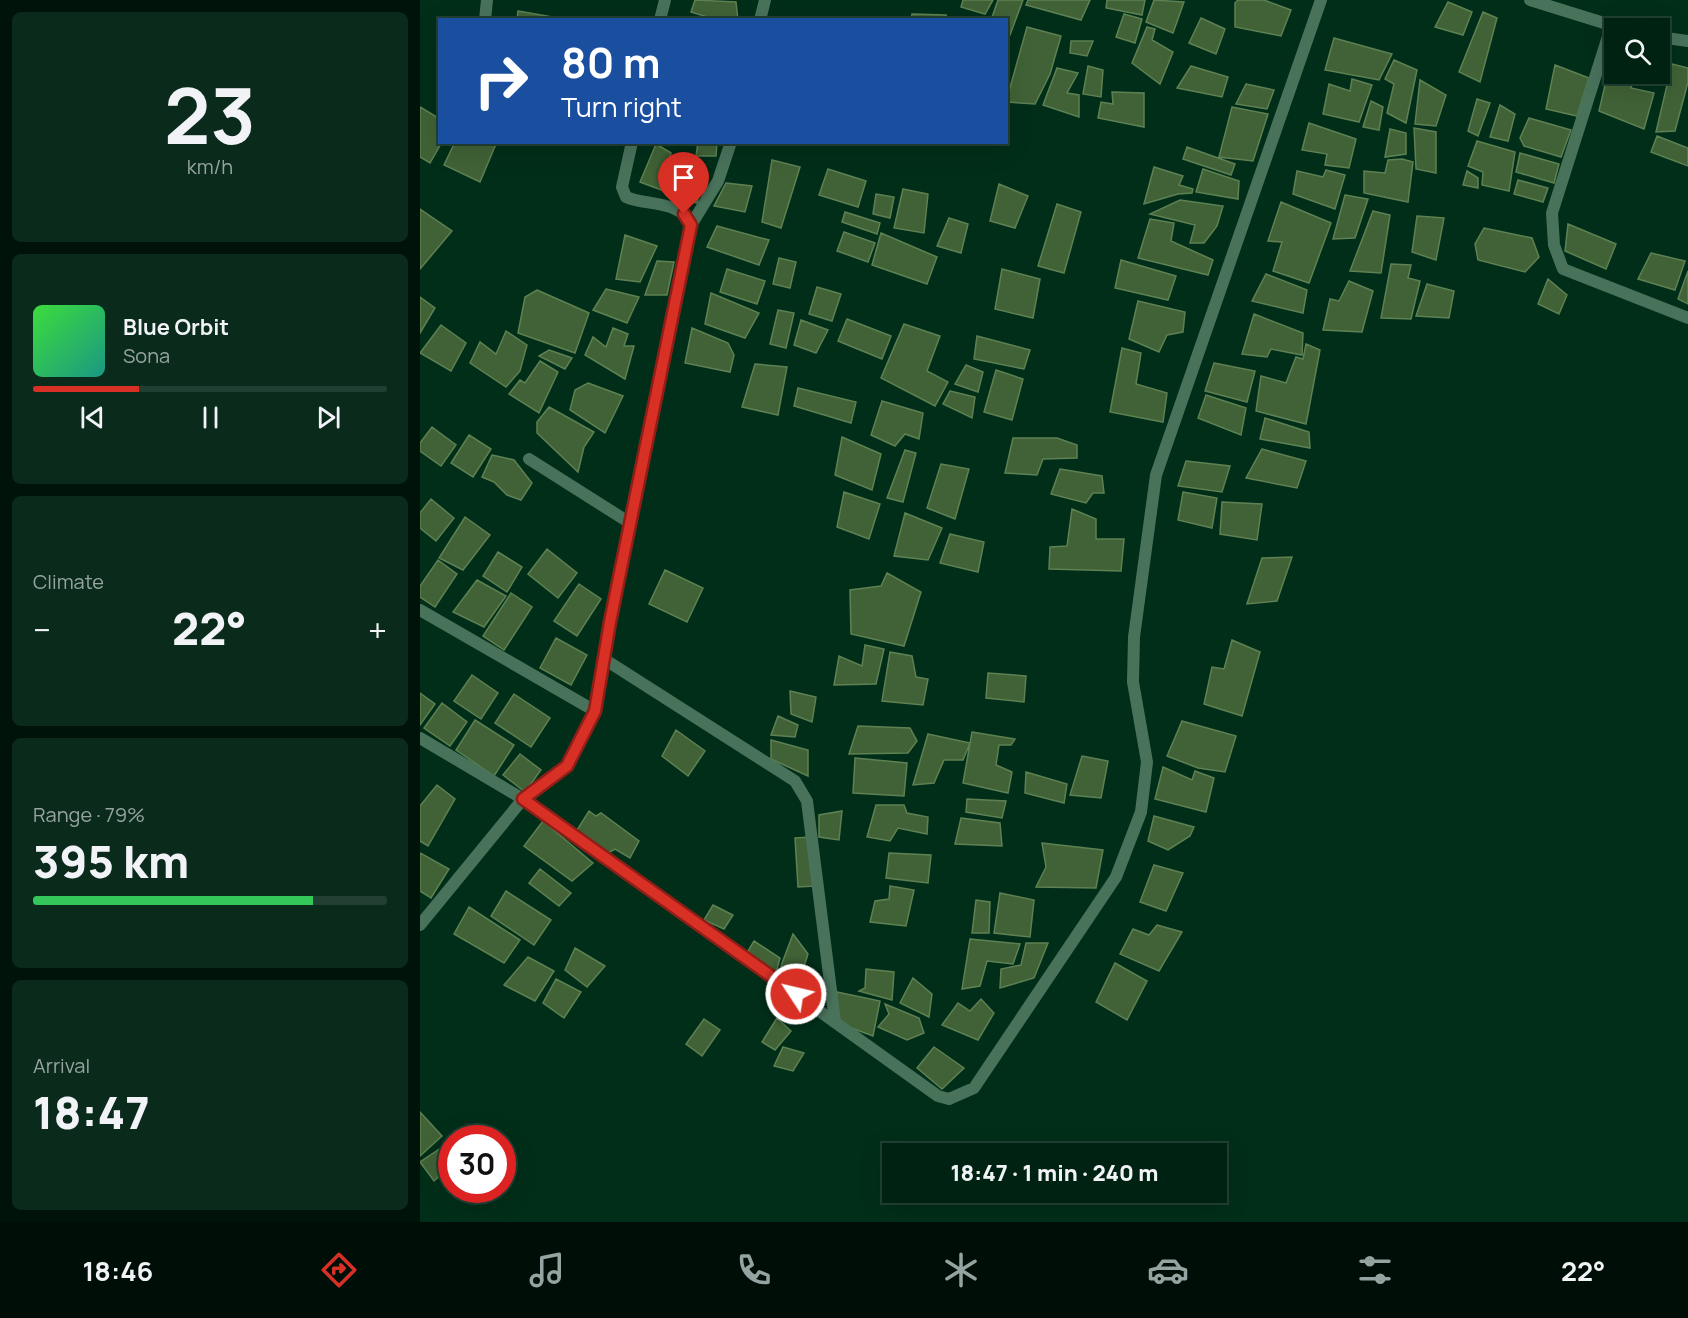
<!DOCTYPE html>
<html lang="en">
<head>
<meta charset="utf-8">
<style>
	:root { --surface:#002213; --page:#0a2a1c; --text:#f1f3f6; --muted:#95a4a0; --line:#223f33; --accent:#d93025 }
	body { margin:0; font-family:Manrope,sans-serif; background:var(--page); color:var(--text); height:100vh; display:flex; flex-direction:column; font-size:22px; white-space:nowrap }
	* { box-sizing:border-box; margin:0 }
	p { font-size:20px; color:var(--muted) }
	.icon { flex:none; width:33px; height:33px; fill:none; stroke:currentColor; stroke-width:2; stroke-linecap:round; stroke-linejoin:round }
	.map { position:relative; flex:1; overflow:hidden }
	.drawer { display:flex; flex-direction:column; gap:12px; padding:12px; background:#00130a; width:420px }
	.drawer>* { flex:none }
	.hud { position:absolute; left:18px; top:18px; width:570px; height:126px; border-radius:0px; box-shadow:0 6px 24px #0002,0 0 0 2px var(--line); background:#1a4fa0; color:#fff; overflow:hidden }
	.buttons { position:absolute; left:1184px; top:18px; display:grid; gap:12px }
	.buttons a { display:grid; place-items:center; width:66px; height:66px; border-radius:0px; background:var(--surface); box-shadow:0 6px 24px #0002,0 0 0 2px var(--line); font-size:30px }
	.speed { position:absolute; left:18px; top:1125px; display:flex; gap:12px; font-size:30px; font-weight:700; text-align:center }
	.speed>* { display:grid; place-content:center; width:78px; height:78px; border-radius:50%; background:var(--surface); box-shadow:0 6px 24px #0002,0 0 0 2px var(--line); line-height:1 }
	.speed .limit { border:9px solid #d22; background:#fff; color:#111 }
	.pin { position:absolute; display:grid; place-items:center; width:51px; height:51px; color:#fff; margin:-62px -26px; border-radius:50% 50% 50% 0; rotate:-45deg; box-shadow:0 0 6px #0007 }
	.pin .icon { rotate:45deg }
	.me { position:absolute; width:66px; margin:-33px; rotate:305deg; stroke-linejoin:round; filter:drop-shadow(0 0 4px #0008) }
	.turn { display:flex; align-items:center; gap:21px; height:126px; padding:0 24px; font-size:27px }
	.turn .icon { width:78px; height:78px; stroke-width:2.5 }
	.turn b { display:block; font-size:42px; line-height:51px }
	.big { font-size:45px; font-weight:800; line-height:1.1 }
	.drawer .card { flex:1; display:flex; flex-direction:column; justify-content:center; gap:9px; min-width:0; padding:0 21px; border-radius:9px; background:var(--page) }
	.drawer .dial { align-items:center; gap:0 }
	.dial b { font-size:78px; line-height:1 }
	.song { display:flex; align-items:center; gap:18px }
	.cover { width:72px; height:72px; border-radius:9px; background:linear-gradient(135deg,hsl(120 70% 55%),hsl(170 70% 35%)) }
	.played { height:6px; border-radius:3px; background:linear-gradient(90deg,var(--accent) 30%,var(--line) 30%) }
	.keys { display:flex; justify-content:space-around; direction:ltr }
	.heat { display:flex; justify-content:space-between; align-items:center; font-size:33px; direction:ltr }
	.charge { height:9px; border-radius:4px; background:linear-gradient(90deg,#34c759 79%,var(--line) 0) }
	.trip { position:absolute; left:462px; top:1143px; width:345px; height:60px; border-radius:0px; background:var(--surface); box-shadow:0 6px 24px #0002,0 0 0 2px var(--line); font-weight:800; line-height:60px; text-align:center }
	.menu { display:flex; height:96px; justify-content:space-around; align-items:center; background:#000e08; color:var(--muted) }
	.menu .icon { width:42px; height:42px }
	.menu .active { color:var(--accent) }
	.menu b { font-size:27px; color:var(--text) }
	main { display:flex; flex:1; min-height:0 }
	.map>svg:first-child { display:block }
	.building { fill:#406236; stroke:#5e8153; stroke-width:1.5 }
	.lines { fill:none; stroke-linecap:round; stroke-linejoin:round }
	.minor { stroke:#49725b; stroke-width:12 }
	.route-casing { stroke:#8d1f18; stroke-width:15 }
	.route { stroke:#d93025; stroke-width:10 }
</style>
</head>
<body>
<main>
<section class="drawer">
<div class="card dial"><b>23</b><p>km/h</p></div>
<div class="card">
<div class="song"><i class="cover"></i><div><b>Blue Orbit</b><p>Sona</p></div></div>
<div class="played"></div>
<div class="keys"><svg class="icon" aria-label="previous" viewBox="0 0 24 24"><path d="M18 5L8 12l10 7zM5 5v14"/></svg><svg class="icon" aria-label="pause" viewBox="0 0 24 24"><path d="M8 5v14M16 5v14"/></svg><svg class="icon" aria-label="next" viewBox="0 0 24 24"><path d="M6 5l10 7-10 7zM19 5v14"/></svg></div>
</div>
<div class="card"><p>Climate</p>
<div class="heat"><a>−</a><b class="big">22°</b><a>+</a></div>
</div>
<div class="card"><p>Range · 79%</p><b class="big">395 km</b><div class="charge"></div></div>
<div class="card"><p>Arrival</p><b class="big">18:47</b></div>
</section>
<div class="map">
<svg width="1268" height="1222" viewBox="0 0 1268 1222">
	<rect width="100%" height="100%" fill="#002e19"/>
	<path class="building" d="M275 0 316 2 318 20H297L271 12Z
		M543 0H573L565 14 541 7Z
		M578 0H603L590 35 586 33V20H571Z
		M608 0H670L661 20 606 5Z
		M687 0H725L722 15 686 8Z
		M734 0 764 2 753 33 726 22Z
		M818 0H844L871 10 861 36 815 27V3Z
		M1028 2 1052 12 1043 35 1015 27Z
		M98 11 133 17 132 20H97Z
		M1063 12 1077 18 1060 82 1039 72Z
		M492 14 526 15 528 20H491Z
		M704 14 722 19 715 43 696 37Z
		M781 18 805 29 796 54 769 43Z
		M607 27 641 36 630 74 615 104 586 102Z
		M727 27 735 29 732 40 753 52 740 84 712 63Z
		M914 38 972 54 959 80 905 70Z
		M651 41H673L667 56 650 53Z
		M974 60 997 70 986 123 967 113 974 84 965 79Z
		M1252 64 1268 68V82L1255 131 1236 132Z
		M1135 65 1169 78 1157 116 1126 109Z
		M668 66 683 70 681 97 663 94Z
		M771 66 808 77 802 97 757 88Z
		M637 68 658 73 647 93 659 95V117L623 105Z
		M1189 68 1194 69V74H1214L1211 88 1234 93 1224 129 1179 111Z
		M932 79 952 85 939 122 903 114 909 84 930 91Z
		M1000 80 1026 95 1016 126 995 124Z
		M826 84 854 90 847 109 816 104Z
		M692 92 724 93V127L678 118 681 102 693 104Z
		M1057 99 1070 103 1058 136 1048 131Z
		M951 101 963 107 959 130 943 127Z
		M1080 105 1095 114 1088 141 1070 137Z
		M0 107 20 119V142H22L10 163 0 157Z
		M812 107 848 114 833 161 799 157Z
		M1109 118 1151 130 1141 157 1104 146 1100 138Z
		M889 123 936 139 929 168 905 165 907 154 882 150Z
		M994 128 1016 132V173L996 169Z
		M970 129 986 133V154L965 157Z
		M1237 136 1268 148V166L1231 152Z
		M1057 141 1095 152 1089 191 1062 185 1063 172 1048 166Z
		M35 142 76 144 60 182 24 165Z
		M278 142H297L296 156H276Z
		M236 144 251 153 244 191 220 182Z
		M767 147 815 164 811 175 763 159Z
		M1100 153 1139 164 1134 183 1096 172Z
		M982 159 993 162 988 202 944 193V171L965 173 968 160Z
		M352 160 380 167 361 228 342 222Z
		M262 161 285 165 277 203 253 197Z
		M734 167 763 176 759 185 773 189 772 193 758 194 724 204Z
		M408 169 446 181 438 207 399 195Z
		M783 169 819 181 818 199 776 192Z
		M906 170 925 175 915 209 873 194 877 171 903 177Z
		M1047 171 1058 178V188L1043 185Z
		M1098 180 1128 188 1123 202 1094 194Z
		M306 183 332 186 325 212 294 206Z
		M579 184 608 196 595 228 570 221Z
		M483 189 508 194 504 233 474 228Z
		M456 194 474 197 470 218 453 214Z
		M925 195 948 199 935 238 913 239Z
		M760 200 803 206 797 226 784 243H770L775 225 730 214Z
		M861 202 911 223 889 283 853 271 862 242 848 241Z
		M637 204 661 212 644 273 618 266Z
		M0 209 32 231 0 269Z
		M953 211 970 215 961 273 930 271Z
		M425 212 460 223 457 234 422 222Z
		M997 216 1024 218 1016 260 992 252Z
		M529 218 548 224 541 253 517 246Z
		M730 219 754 223 751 241 793 260 788 275 718 258Z
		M1148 224 1196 244 1186 269 1145 251Z
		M297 226 349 240 339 265 287 247Z
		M1064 228 1112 238 1119 257 1105 272 1058 260 1055 244Z
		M424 232 455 243 448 262 417 251Z
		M461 233 517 257 507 284 452 265Z
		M205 235 237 246 220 282 196 279Z
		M1231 253 1265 261 1255 290 1218 279Z
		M359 258 376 262 370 288 353 284Z
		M701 260 756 276 748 300 695 288Z
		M237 261 254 262 247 295H225Z
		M971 264 991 265 988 278 1000 281 991 319 961 318Z
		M307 269 345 281 337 304 300 292Z
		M582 269 620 279 613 318 575 309Z
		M1268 271V304L1258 299Z
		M846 274 887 290 883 313 832 301Z
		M1128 279 1147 295 1139 314 1118 304Z
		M929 281 953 291 942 332 903 330 910 299 919 301Z
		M1007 284 1034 291 1029 318 996 316Z
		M397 287 421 294 412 321 389 314Z
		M186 289 219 297 207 323 173 310Z
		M117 290 169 313 155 353 98 333 105 297Z
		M291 293 339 313 325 338 285 324Z
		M0 297 15 308 0 333Z
		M718 301 765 312 763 332 747 335 739 352 709 339Z
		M358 310 374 313 366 348 350 344Z
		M834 314 883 333 882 355 851 349 847 357 822 354Z
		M427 319 471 336 462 359 418 341Z
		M381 320 408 330 396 353 374 345Z
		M484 324 520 336 507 371 528 382 515 406 461 378Z
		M21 325 46 343 31 371 0 353Z
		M193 328 208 334 204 346H214L205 379 165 355 173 337 186 347Z
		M272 328 308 343 314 355 310 372 265 363Z
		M86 331 107 345 100 371 86 387 50 363 60 342 76 354Z
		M557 336 610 350 604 369 554 359Z
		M886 344 900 350 886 424 836 411 841 376 866 383 876 357 883 359Z
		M702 348 721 353 716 384 747 393 743 422 690 412Z
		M129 350 152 358 145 369 119 356Z
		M120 361 138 372 119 413 89 394 100 380 105 383Z
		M794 363 835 371 827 402 785 391Z
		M335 364 367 367 358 415 322 407Z
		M546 365 563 372 558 392 535 384Z
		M576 370 603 379 592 420 564 412Z
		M168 383 203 396 185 433 150 410 155 390Z
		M378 388 436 402 431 423 374 406Z
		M530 391 555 397 552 418 523 404Z
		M786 395 826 408 821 435 778 418Z
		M462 401 503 413 499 439 485 434 475 446 451 435Z
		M129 407 174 432 164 447 158 472 117 433V422Z
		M845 418 889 432 890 448 840 439Z
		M12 427 36 445 21 466 0 451V443Z
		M49 435 71 449 53 477 31 463Z
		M422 437 461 454 452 490 415 475Z
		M593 438H637L657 445V458L623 459 617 475 585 473Z
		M842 449 886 461 877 488 826 478Z
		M485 450 496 453 483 502 467 498Z
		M72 455 94 460 112 483 101 500 87 495 74 482 62 477Z
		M766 461 810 466 802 492 758 486Z
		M521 464 549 469 535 519 507 508Z
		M640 469 682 476 684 493H673L666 503 631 494Z
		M424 492 460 504 449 539 417 527Z
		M763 492 797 498 792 528 758 520Z
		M11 499 34 518 16 541 0 528V513Z
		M802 502 842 504 837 540 800 534Z
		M652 509 676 519V539H704L701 571 629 569 630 547 647 546Z
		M485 513 522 528 508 560 474 556Z
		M45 517 70 535 43 570 19 558Z
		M530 534 564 542 558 572 520 563Z
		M127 549 157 573 138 598 108 574Z
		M78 552 102 567 87 592 63 576Z
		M872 557 857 601 827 604 842 558Z
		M18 560 37 574 15 607 0 597V586Z
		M245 570 283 588 267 622 229 604Z
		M467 573 501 592 484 646 431 634 430 590 461 586Z
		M57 580 86 596 64 627 33 612Z
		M159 584 181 599 157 636 134 621Z
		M91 593 112 607 84 650 63 636Z
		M136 638 167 655 151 685 120 668Z
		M812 640 840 652 822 716 784 704 792 667 804 669Z
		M445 645 464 649 456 684 414 685 419 656 442 666Z
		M470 652 492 656 496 677 508 679 503 705 462 701Z
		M568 673 606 676 604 702 566 698Z
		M52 675 78 693 61 719 34 701Z
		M370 691 396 697 392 722 371 714Z
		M0 693 15 704 0 725Z
		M94 694 130 718 111 747 75 723Z
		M22 703 47 722 30 746 4 728Z
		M358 716 378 725 375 737 351 735Z
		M55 720 94 745 74 776 36 750Z
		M762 721 816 736 805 772 778 768 747 756Z
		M438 726 490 728 497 741 488 753 429 754Z
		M256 730 285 751 268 776 242 756Z
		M552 732 595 739 591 745H579L576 765 592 772 588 793 543 783Z
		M508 734 550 743 543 760H524L514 783 493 785Z
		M351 740 388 750V776L351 759Z
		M100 754 121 770 105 792 83 775Z
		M662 756 688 761 681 798 650 795Z
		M435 758 487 763 484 796 433 793Z
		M743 767 772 780 775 771 794 778 786 812 735 799Z
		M606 772 647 784 644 803 605 793Z
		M17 785 35 799 8 846 0 841V806Z
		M547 799 586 801 582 818 546 812Z
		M456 805H484L487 813 508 817 507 834 478 828 470 841 447 837Z
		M169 811 176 816 181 813 219 841 210 858 195 849 188 853 157 830Z
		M422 811 419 840 399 837V815Z
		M734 816 774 827 770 836 748 850 728 841Z
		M541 818 580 823 582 846 535 844Z
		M123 821 173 863 152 881 104 846Z
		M391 837 395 886 378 887 375 838Z
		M622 843 683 850 676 888 616 887 626 867Z
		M0 853 29 869 11 898 0 891Z
		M469 853 511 855 508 883 466 878Z
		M734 865 763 873 746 911 720 902Z
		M120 869 151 893 139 906 109 883Z
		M470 886 494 890 486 926 450 922 455 901 469 899Z
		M86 891 131 920 114 945 71 916Z
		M580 893 614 900 610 937 574 933Z
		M556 900 570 902 569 933H552Z
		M293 905 313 915 304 929 284 920Z
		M49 907 100 940 84 963 34 934Z
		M737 925 762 932 739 971 700 954 713 929 729 935Z
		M373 934 388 954 383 970 404 981 400 1002 361 966Z
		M550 939 600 944 593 964 567 961 560 986 542 989Z
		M334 941 360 958 356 973 328 951Z
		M606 943H628L614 978 580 988 581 969 601 965Z
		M155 948 185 966 167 987 145 970Z
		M108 957 134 971 115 1001 84 985Z
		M695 963 727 981 707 1020 676 1002Z
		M446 969 474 972 472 1000 439 991 445 988Z
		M493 978 512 994 509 1017 480 1003Z
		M136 979 161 992 144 1018 123 1003Z
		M417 992 460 1001 453 1036 415 1022Z
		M561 999 574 1013 558 1040 522 1025 538 1003 550 1011Z
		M465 1004 499 1018 504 1033 487 1040 458 1027 469 1014Z
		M357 1018 371 1031 355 1050 342 1042Z
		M284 1019 300 1030 282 1056 266 1044Z
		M363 1047 384 1053 373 1071 354 1066Z
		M514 1047 544 1068 522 1089 497 1068Z
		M0 1112 22 1136 0 1156Z
		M30 1142 32 1165 14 1181 0 1162Z
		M58 1190H74L64 1202 52 1194Z"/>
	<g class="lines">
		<path class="minor" d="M1110 0 1200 28
			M65 20 67 0
			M240 20 245 0
			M340 20 345 0
			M1191 27 1132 213 1134 245 1143 269 1268 318
			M1239 37 1268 41
			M271 225 298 181 311 142
			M109 459 210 523
			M0 610 175 711
			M184 659 375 781 387 801 415 1022
			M0 738 103 799 518 1096 529 1099 554 1088 696 877 721 812 727 762 713 682 714 637 736 475 901 0
			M0 925 103 799 147 766 175 711 186 642 271 225C262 200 226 206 206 197L202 187 212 142"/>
	</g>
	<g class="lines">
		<g class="route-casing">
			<path id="route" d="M264 214 271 225 190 622 175 711 147 766 103 799 376 994"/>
		</g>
		<use href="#route" class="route"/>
	</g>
</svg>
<div class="buttons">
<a><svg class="icon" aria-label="search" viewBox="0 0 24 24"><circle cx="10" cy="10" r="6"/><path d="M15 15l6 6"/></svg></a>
</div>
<div class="speed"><div class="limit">30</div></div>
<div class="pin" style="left:264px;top:214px;background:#d93025"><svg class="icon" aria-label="arrive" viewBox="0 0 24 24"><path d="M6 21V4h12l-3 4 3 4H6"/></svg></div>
<svg class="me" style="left:376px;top:994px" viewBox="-20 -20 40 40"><circle r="17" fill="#d93025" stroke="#fff" stroke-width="3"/><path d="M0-11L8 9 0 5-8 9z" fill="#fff"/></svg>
<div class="trip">18:47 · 1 min · 240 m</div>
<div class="hud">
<div class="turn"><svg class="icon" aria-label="right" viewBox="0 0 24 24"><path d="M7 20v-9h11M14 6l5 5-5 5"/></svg><div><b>80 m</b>Turn right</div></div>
</div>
</div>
</main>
<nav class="menu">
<b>18:46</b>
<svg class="icon active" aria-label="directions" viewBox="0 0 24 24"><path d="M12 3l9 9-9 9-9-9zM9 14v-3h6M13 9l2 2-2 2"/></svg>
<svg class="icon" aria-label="music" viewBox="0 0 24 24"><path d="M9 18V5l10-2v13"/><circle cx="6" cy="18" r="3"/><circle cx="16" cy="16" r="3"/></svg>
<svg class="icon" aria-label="phone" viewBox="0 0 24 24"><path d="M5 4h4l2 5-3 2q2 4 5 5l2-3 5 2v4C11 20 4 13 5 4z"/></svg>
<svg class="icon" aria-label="climate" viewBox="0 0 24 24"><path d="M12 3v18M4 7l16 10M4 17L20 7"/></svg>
<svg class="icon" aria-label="car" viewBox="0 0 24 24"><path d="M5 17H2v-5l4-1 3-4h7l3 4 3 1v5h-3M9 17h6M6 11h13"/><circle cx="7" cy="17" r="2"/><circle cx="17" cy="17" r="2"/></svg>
<svg class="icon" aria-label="filters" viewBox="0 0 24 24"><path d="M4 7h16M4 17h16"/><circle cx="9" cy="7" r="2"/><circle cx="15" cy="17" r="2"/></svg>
<b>22°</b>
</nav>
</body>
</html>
